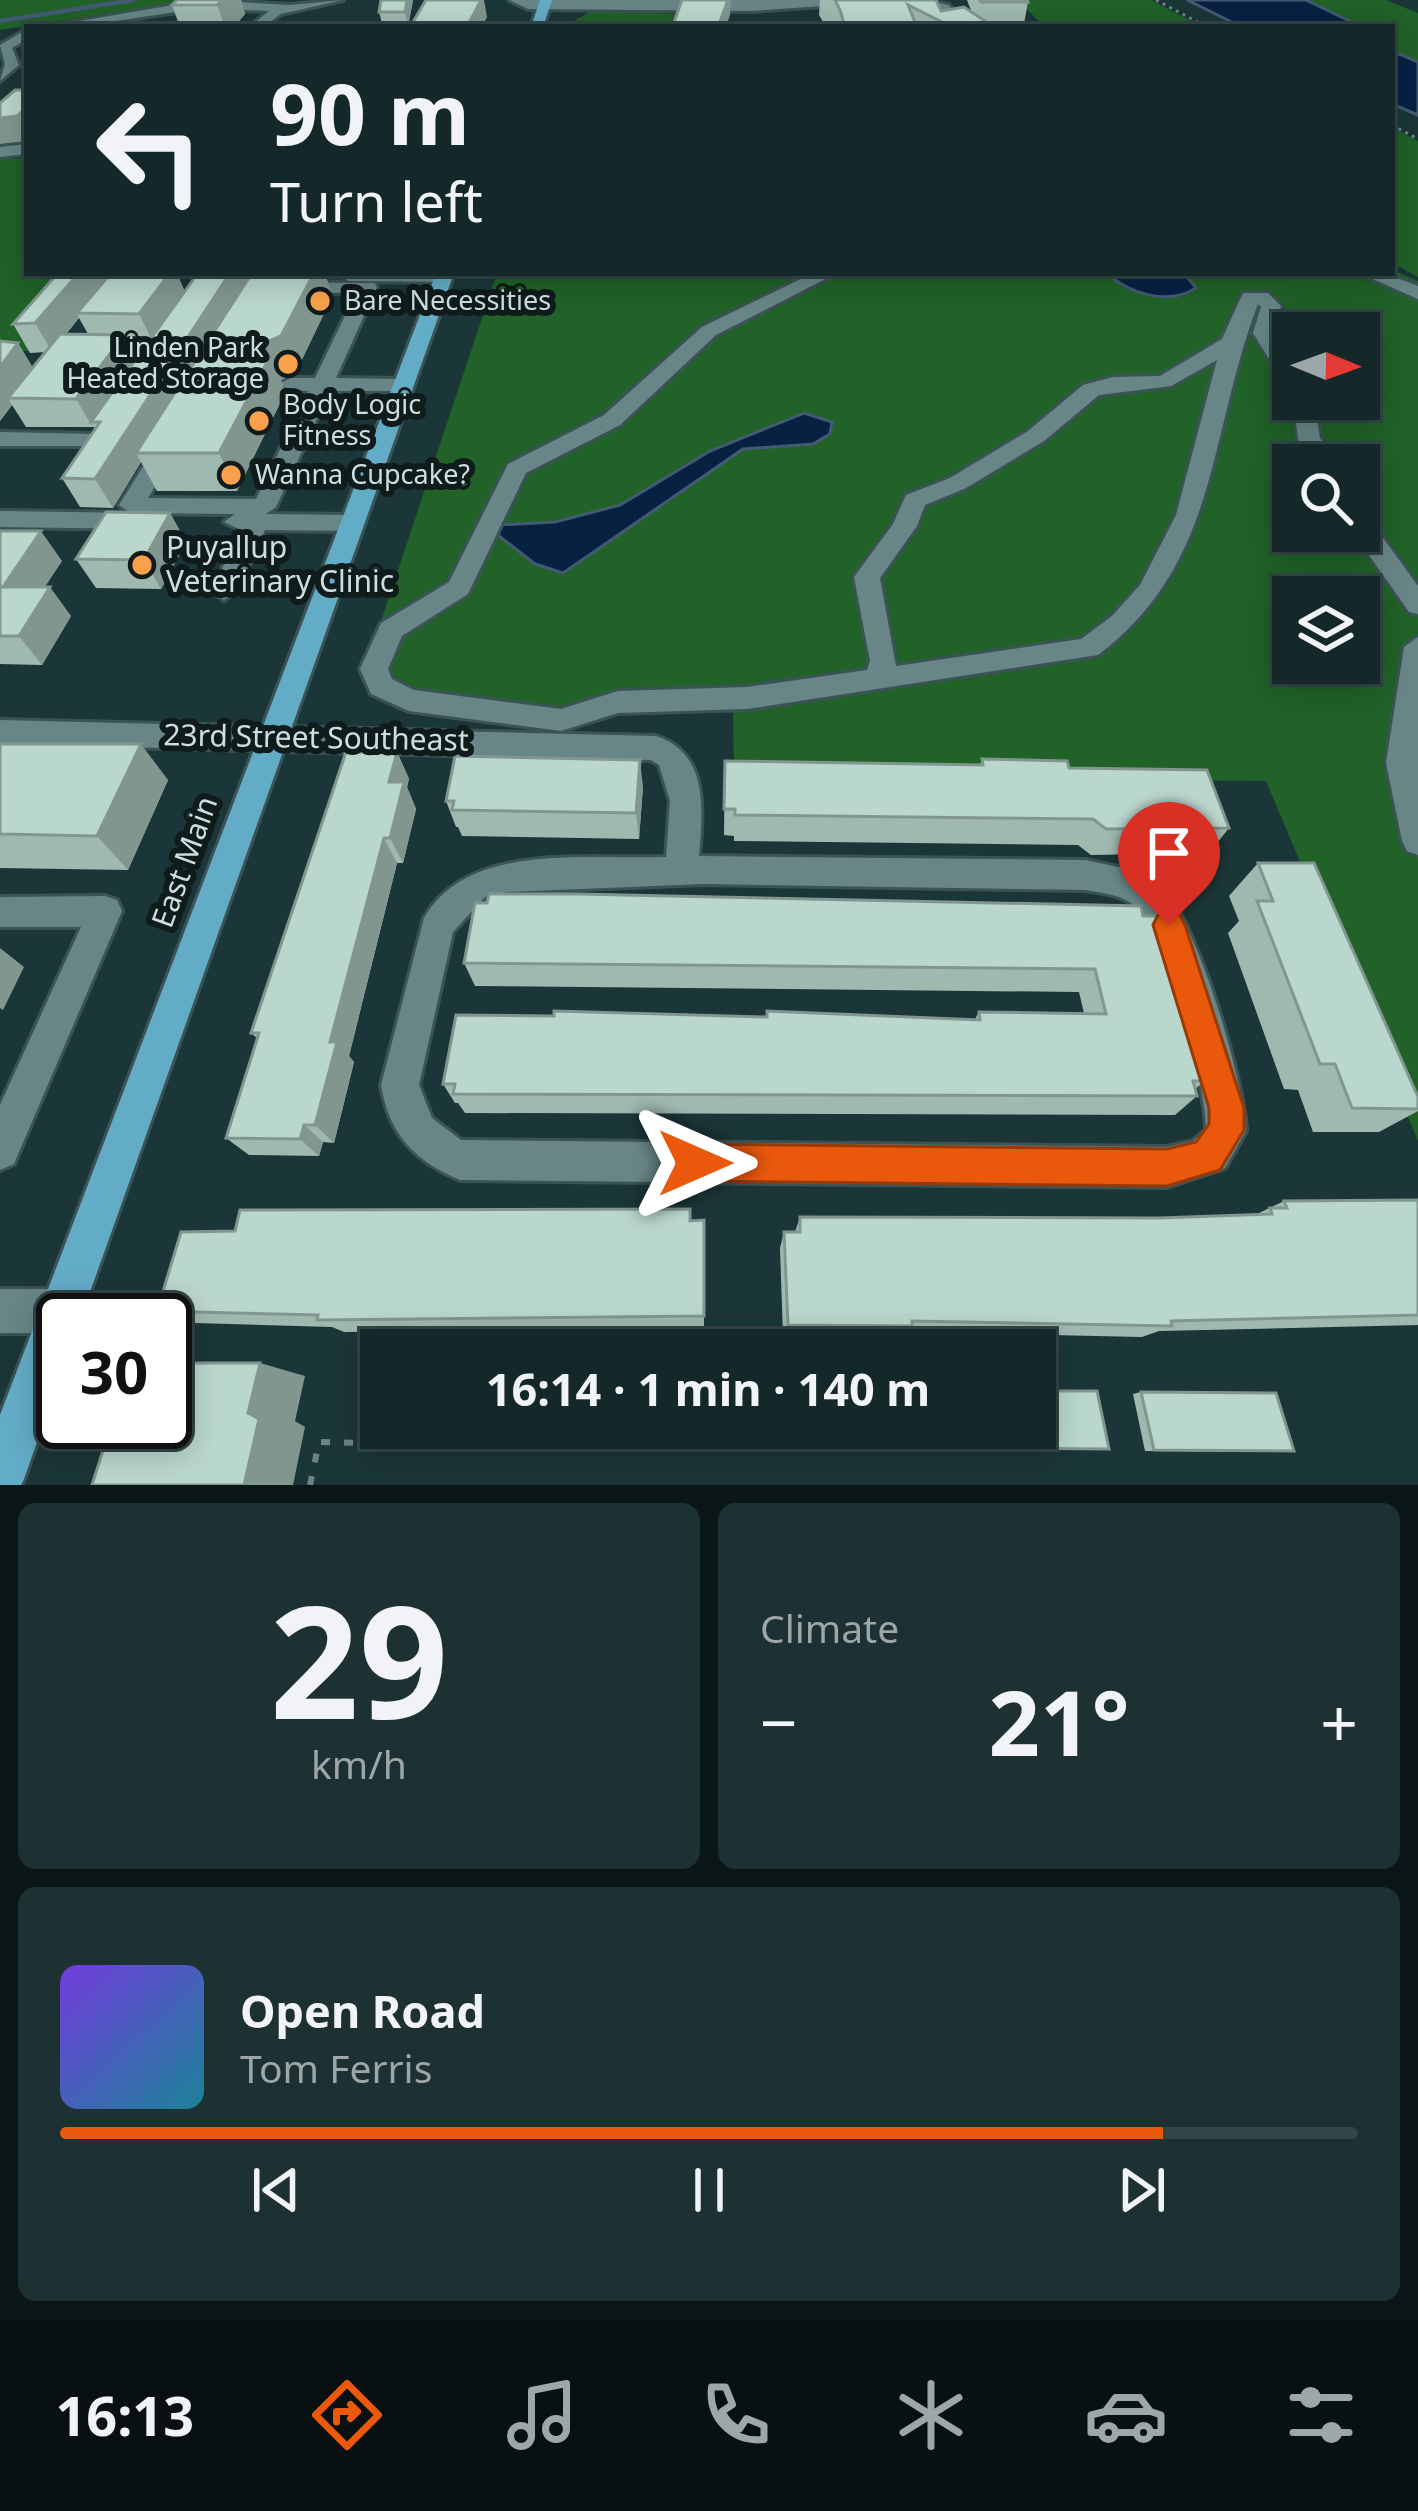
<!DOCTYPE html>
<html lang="en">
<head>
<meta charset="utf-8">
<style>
	:root { --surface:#14282a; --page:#1d3032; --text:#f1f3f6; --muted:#9da6a8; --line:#334447; --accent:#ea580c }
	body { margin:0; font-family:"Noto Sans",sans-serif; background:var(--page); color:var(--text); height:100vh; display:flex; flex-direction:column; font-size:45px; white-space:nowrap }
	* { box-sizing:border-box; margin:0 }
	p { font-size:39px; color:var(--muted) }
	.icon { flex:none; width:66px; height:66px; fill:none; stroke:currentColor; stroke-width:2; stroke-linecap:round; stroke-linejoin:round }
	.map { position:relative; height:1485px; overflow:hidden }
	.panel { display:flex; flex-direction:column; gap:18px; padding:18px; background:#0b1617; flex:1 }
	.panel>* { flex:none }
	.banner { position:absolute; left:24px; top:24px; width:1371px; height:252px; border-radius:0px; box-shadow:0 6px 30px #0003,0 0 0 3px var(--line); background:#14282a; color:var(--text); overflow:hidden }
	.needle { width:78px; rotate:91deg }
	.controls { position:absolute; left:1272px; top:312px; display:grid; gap:24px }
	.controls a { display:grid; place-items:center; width:108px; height:108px; border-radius:0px; background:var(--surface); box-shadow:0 6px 30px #0003,0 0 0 3px var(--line); font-size:60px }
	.speed { position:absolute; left:36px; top:1293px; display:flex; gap:24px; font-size:60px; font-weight:700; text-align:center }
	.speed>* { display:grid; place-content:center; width:156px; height:156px; border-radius:50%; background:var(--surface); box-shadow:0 6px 30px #0003,0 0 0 3px var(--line); line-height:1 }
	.speed .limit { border:6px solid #111; border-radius:18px; background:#fff; color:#111 }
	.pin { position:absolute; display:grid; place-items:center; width:102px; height:102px; color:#fff; margin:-123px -51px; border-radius:50% 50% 50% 0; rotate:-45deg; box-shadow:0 0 12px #0007 }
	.pin .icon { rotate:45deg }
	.me { position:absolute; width:132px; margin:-66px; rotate:90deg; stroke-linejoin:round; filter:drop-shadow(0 0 9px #0008) }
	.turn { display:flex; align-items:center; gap:42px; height:252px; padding:0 48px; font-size:54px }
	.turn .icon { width:156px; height:156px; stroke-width:2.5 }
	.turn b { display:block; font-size:84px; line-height:102px }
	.big { font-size:90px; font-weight:700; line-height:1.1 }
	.panel .tile { flex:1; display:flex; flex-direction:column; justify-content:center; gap:18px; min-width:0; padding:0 42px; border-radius:18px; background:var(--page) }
	.panel .dial { align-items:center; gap:0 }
	.dial b { font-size:156px; line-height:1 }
	.song { display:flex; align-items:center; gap:36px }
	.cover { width:144px; height:144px; border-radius:18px; background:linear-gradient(135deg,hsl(260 70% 55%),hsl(190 70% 35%)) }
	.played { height:12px; border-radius:6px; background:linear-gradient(90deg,var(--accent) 85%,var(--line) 85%) }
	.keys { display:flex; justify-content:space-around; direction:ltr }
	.heat { display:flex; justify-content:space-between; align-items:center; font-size:66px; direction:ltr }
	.panel .tiles { flex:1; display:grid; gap:18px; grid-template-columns:1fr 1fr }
	.tile:last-child { grid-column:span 2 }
	.trip { position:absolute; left:360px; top:1329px; width:696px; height:120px; border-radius:0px; background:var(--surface); box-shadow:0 6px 30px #0003,0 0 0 3px var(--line); font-weight:700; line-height:120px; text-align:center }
	.tab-bar { display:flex; height:192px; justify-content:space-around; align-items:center; background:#081011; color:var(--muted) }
	.tab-bar .icon { width:84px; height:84px }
	.tab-bar .selected { color:var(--accent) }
	.tab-bar b { font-size:54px; color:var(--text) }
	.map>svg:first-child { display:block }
	.green { fill:#206228; fill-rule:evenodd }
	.water { fill:#072143; stroke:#435a72; stroke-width:3 }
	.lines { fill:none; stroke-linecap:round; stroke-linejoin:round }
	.stream { stroke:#435a72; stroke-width:4.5 }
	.minor-casing { stroke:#3b5354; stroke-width:6 }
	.major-casing { stroke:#3b5354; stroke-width:6 }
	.path-far1 { stroke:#6c8283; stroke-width:3; stroke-dasharray:3 4.5; stroke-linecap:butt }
	.path { stroke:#6c8283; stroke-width:6; stroke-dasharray:9 14; stroke-linecap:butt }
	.minor { fill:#688687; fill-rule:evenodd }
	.major { fill:#63acc7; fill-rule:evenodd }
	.wall { fill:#a0b9b0; fill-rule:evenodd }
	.shaded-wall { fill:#829690 }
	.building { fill:#bad7cd; stroke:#829690; stroke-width:3 }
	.route { fill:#ea580c; stroke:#983908; stroke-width:3 }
	.poi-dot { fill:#f8a14a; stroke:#101b1c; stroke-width:4.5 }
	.labels { text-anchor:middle; stroke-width:12; stroke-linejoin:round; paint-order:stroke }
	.far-poi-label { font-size:27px; fill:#cedede; stroke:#101b1c; text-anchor:start }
	.poi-label { font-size:30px; fill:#cedede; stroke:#101b1c; text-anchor:start }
	.street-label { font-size:30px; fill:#cedede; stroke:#101b1c }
</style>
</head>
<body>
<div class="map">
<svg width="1418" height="1485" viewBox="0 0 1418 1485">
	<rect width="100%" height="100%" fill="#1b3638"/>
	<path class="green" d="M0 0H196L0 30Z
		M1017 0H1151L1203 27H1045Z
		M1306 0H1386L1418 13V62L1392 51V27H1362Z
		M591 11 680 14 667 27H564Z
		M1392 127 1418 141V277L1392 263Z
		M0 159H27V273H96L32 351H18L0 372Z
		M1392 270 1418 281V1141L1266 781 734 775 733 713 689 704 555 725 401 702 367 663 497 273ZM1293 333H1359V399H1293ZM1293 465H1359V531H1293ZM1293 597H1359V663H1293Z"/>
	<path class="water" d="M1187 0H1306L1362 27H1242Z
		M1392 51 1418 62V115L1392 104Z
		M1106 273H1184L1196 288C1168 306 1130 294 1106 273Z
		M804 413 832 422 830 434 813 444 743 449 563 573 535 564 499 536 498 525 555 522 620 505 710 451Z"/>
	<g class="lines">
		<path class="stream" d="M0 21 133 0"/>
		<g class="minor-casing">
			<path id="minor" d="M203 0 290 5 343 0 281 14 263 27H249L269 11 203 8 75 27H44Z
				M509 0H907L752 11 528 9Z
				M923 0 949 5 960 27H948L940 10Z
				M27 29V39L12 48 19 65 0 81 5 64 0 45Z
				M27 144V154L0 157V147Z
				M340 273H451L453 276 444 282 348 281Z
				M813 273H837L716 335 620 425 526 473 468 594 402 636 388 669 392 679 414 690 561 709 618 691 747 687 867 670 870 661 854 577 893 524 906 495 950 478 1028 431 1083 385 1113 377 1160 376 1222 339 1243 293H1268L1281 306 1273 333 1293 365V388L1286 386 1253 333 1261 307 1258 304C1208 433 1220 563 1098 655L747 709 618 713 561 731 409 711 371 694 360 669 381 623 449 582 508 464 604 415 702 327ZM1217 360 1176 515 1140 585 1112 616 1081 639 896 666 880 578 917 526 925 505 966 488 1044 441 1099 395 1171 386Z
				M1359 273H1384L1418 286V299Z
				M258 282 375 283 377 287 336 378 403 379 414 385 403 391H330L276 507 266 514 350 515 362 523 350 531 265 530 237 591 224 600 211 591 241 530 224 522 235 514 131 513 119 505ZM271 292 356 293 315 378H290L279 384 290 390 308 391 256 499 148 498Z
				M1293 398 1314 399 1320 438 1341 465H1317L1298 439Z
				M115 413 126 420 109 446H0V432L94 434 107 415Z
				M0 511 140 513 152 521 140 529 0 527Z
				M1359 515 1368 517 1418 586V614L1409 612 1352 531H1359Z
				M1418 637V855L1407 851 1402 841 1386 763 1404 647Z
				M0 720 656 736C709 753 703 810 699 856L1086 860C1108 866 1140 868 1158 884 1196 915 1244 1081 1246 1131L1225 1168 1167 1187 460 1180C415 1161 389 1135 381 1085L424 918C468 841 588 860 666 857L670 801 659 765 651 760 0 744ZM704 884 1086 890C1100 893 1118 894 1131 903 1166 927 1206 1086 1206 1130L1193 1141 1167 1147 461 1140 432 1118 419 1085 453 932 485 897 507 892Z
				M105 896 117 900 122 911 14 1164 0 1170V1105L81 927H0V897Z
				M0 1289H61L77 1295 83 1311 79 1320H63L61 1333H0Z"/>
		</g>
		<g class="major-casing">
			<path id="major" d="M540 0H552L543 27H531Z
				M436 273H454L80 1320H63V1368L24 1479 21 1485H0V1415Z"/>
		</g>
		<path class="path-far1" d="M1156 0 1207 27
			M1392 125 1418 139"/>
		<path class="path" d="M310 1485 319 1442 362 1443"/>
		<use href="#minor" class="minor"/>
		<use href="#major" class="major"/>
	</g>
	<path class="wall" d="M241 0 245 14 234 27H180L172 5Z
		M381 0H413L408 27H383L379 12Z
		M820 0H936L941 11 972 13 967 0H1027L1028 2 1024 24H989L990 27H826L819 15Z
		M58 273H325L332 297 295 374 281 380 285 393 237 491H157L141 462 113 508 80 507 62 478 95 430 94 427H26L12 405 0 421 18 343 33 368 46 352 30 353 13 324ZM177 274H197L185 292ZM79 318 88 334H66ZM128 342H148L136 359Z
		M170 513 186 542 161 589 96 588 76 559Z
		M0 531 62 561 44 587 71 616 42 665 0 664Z
		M0 744 168 780 128 870 0 868Z
		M397 752 409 779 407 787 416 809 403 863H397L349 1056 354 1062 334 1143 323 1142 319 1156 249 1155 226 1138 257 1038 251 1033Z
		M982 759 1069 768 1229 828 1209 853 1091 855 1078 845 734 841V836L724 835 725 761 980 765Z
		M643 787 639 839 462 836 458 827H456L446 801Z
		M1258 863 1418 1097V1111L1379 1132H1313L1298 1090 1284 1089 1228 933 1239 921 1229 896Z
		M1143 916 1205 1081 1195 1089 1197 1096 1175 1115 465 1113 458 1103H455L443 1084 766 1017 975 1019 979 1012 1084 1013 1079 992 475 986 464 963Z
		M1418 1200V1325L1159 1331 1142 1337 905 1332 899 1336H783L780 1248 784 1232H795L800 1217 1159 1218 1257 1214 1284 1201Z
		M690 1209 691 1221 704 1220V1328L344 1332 332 1327 195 1323 157 1311 235 1231Z
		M1141 1392 1282 1452 1145 1451 1133 1394Z
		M962 1428H1035L1101 1449H965Z"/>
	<path class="shaded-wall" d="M222 0H241L245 14 234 27H225L217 5Z
		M407 0H413L408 27 405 12Z
		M481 0H484L487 17 482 27H467Z
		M728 0H731L730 15 726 27H718Z
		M27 107V141L0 144V118Z
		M79 273H116L77 313 79 318 52 352 35 323Z
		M170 273H177L186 295 153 342 139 314Z
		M230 273H252L136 453 141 462 113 508 95 479Z
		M314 273H325L332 297 295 374 281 380 285 393 237 491 219 453 260 345Z
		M124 335 138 363 91 422 93 428 76 399Z
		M18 343 35 372 8 398 12 405 0 421V367Z
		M170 513 186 542 161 589 144 560Z
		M41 531 62 561 26 616 3 587Z
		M50 587 71 616 42 665 19 636Z
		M141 744 168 780 128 870 97 836Z
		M397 752 409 779 407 787 416 809 403 863 390 838 389 782Z
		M640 760 643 787 639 839 636 813Z
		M384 838 397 863 349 1056 354 1062 334 1143 315 1125 330 1042Z
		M0 948 24 967 3 1010 0 1008Z
		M304 1125 323 1142 319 1156 300 1139Z
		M260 1363 305 1376 295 1421 305 1427 293 1485H244L248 1413Z"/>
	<path class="building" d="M177 0H222L217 5H172Z
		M381 0H407L405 12H379Z
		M426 0H481L467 27H410Z
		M682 0H728L718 27H677L674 22Z
		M835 0H936L941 11 964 7 991 25 989 27H952L908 5 917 27H845L840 10Z
		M980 0H1027L1028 2H981Z
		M1055 23H1098L1101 27H1058Z
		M15 90H27V107L17 116 0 118V103Z
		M58 273H79L35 323 13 324Z
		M111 273H170L139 314 77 313Z
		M198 273H230L95 479 62 478 100 422H91Z
		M252 273H314L281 336 260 345 271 355 219 453H136Z
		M60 334 124 335 76 399 8 398Z
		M0 341 18 343 0 367Z
		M106 512 170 513 144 560 76 559Z
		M0 531H41L3 587H50L19 636H0Z
		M0 744H141L97 836 0 834Z
		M346 752H397L389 782H404L390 838H384L330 1042H337L315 1125H304L300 1139 226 1138 259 1033H251Z
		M455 756 640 760 636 813 452 810 454 801H446Z
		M982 759 1067 761 1069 768 1207 770 1229 828 1106 829 1093 819 735 815V809H724L725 761 983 765Z
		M1258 863H1314L1418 1097V1109L1352 1108 1335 1064H1320L1257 901H1273Z
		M489 894H578L1141 906 1143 916H1157L1205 1081H1193L1197 1096 453 1094 455 1084H443L456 1015 554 1016V1011L767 1017V1011L980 1020 979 1012 1106 1014 1095 969 464 963 475 903H487Z
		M1418 1200V1315L1171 1321 1172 1326 912 1321V1326L788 1325 784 1232H800V1217L1159 1218 1272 1214 1270 1208H1287L1284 1201Z
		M690 1209V1221L704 1220V1316L317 1320 318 1315 157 1311 181 1232 235 1231 240 1210Z
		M165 1363H260L248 1413 259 1419 244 1485H92L112 1422H165Z
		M1035 1391H1097L1109 1449 970 1448 967 1428H1035Z
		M1141 1392 1276 1393 1294 1451 1154 1450Z
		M403 1428H718V1449L400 1446Z
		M786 1428H923L925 1445 786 1444Z"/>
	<path class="route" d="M1169 911 1180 915 1185 925 1244 1108V1130L1220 1170 1167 1186 695 1181 682 1176 677 1163 682 1150 695 1144 1167 1149 1196 1142 1209 1124V1108L1153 925 1158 915Z"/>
	<g class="poi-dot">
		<circle cx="320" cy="301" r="12"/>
		<circle cx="288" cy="364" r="12"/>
		<circle cx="259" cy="421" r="12"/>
		<circle cx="231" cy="475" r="12"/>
		<circle cx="142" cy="565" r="12"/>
	</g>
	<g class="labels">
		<g class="far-poi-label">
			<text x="344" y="310">Bare Necessities</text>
			<text x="264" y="357" text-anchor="end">Linden Park<tspan x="264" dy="31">Heated Storage</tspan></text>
			<text x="283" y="414">Body Logic<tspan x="283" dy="31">Fitness</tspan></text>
			<text x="255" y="484">Wanna Cupcake?</text>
		</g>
		<g class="poi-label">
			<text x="166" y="558">Puyallup<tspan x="166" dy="34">Veterinary Clinic</tspan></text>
		</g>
		<g class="street-label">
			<text transform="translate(316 738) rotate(1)" y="10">23rd Street Southeast</text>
			<text transform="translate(185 862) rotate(-70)" y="10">East Main</text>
		</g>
	</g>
</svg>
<div class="controls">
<a><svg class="needle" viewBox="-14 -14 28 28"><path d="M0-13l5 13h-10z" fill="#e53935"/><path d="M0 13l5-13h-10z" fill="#9da6a8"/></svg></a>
<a><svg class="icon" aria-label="search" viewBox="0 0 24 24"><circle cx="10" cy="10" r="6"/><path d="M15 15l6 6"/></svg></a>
<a><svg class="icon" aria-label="layers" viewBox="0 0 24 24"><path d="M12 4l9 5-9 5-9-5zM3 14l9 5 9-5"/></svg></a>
</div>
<div class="speed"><div class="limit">30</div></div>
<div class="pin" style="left:1169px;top:925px;background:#d93025"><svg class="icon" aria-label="arrive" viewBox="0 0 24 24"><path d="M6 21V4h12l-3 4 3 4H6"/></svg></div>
<svg class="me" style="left:695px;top:1163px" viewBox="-20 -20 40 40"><path d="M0-17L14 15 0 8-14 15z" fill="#ea580c" stroke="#fff" stroke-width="4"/></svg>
<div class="trip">16:14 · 1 min · 140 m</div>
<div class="banner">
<div class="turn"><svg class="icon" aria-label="left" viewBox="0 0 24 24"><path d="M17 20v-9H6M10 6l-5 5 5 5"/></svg><div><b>90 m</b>Turn left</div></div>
</div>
</div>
<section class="panel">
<div class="tiles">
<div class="tile dial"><b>29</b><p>km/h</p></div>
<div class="tile"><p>Climate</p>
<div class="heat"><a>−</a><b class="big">21°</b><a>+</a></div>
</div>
<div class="tile">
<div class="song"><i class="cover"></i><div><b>Open Road</b><p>Tom Ferris</p></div></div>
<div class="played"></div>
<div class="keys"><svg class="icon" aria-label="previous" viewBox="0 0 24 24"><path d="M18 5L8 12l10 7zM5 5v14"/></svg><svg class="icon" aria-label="pause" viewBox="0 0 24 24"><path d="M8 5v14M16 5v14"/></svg><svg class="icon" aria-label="next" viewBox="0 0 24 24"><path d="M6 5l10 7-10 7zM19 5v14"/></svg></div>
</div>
</div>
</section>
<nav class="tab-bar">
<b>16:13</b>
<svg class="icon selected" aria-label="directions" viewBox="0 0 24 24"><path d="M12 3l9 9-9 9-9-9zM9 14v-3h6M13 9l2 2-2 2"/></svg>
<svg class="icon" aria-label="music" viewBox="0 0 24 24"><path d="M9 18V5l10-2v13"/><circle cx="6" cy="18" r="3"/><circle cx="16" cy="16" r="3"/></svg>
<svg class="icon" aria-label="phone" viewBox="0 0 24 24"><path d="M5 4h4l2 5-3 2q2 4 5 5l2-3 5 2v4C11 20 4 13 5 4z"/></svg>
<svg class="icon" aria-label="climate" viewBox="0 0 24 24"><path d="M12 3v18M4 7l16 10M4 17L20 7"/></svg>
<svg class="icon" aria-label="car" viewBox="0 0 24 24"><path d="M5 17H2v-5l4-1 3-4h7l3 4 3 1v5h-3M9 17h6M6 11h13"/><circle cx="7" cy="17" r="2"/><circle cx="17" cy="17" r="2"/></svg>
<svg class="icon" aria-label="filters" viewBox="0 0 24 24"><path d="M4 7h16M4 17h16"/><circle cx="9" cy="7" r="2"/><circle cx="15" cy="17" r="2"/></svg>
</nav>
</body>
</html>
